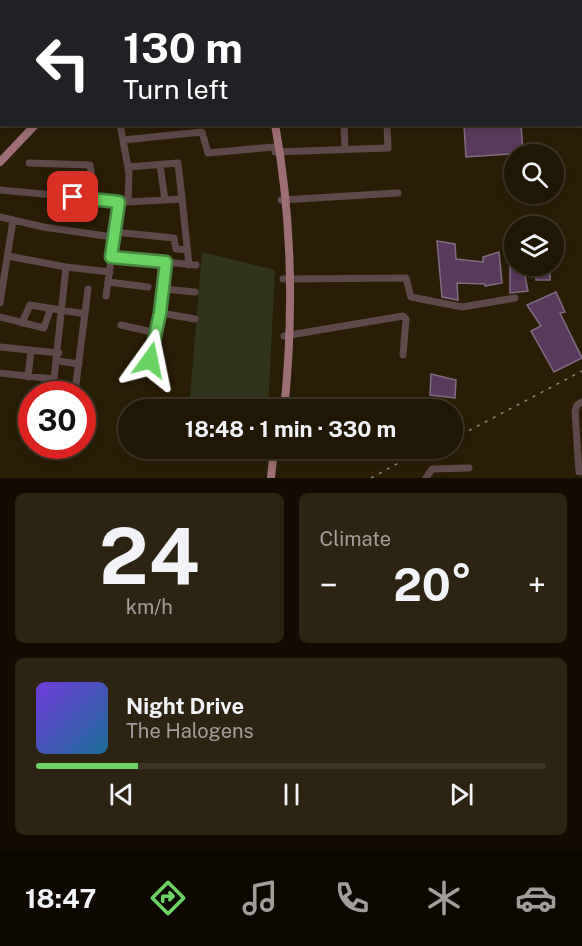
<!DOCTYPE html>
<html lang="en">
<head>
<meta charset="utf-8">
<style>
	:root { --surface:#201604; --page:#2d2313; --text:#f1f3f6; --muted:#a29f9a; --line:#3d3526; --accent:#6bd363 }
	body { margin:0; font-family:"Public Sans",sans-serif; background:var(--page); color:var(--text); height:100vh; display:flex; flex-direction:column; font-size:22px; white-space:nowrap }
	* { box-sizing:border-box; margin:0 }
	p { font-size:20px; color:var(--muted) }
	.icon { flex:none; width:33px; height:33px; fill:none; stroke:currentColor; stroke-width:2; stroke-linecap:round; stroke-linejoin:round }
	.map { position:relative; height:478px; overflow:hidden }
	.sheet { display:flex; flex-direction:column; gap:15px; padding:15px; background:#120c02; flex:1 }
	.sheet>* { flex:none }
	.hud { position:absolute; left:0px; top:0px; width:582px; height:126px; box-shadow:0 3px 9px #0003,0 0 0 2px var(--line); background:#202124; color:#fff; overflow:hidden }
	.tools { position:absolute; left:504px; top:144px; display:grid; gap:12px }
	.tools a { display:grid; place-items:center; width:60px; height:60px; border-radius:50%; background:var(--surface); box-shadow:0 3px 9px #0003,0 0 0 2px var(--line); font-size:30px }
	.speed { position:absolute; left:18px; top:381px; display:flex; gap:12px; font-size:30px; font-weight:700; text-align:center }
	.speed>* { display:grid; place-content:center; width:78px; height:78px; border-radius:50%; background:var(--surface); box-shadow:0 3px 9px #0003,0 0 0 2px var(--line); line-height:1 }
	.speed .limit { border:9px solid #d22; background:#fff; color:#111 }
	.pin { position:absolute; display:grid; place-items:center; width:51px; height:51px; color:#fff; margin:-26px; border-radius:12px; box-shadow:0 3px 9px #0006 }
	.me { position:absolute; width:66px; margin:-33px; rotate:12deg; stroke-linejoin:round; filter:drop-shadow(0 0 4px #0008) }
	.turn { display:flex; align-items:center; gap:21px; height:126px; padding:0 24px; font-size:27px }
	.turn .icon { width:78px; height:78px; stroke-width:2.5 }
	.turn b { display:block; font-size:42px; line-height:51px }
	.big { font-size:45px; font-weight:700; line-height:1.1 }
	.sheet .tile { flex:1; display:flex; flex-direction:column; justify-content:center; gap:9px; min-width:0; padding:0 21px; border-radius:9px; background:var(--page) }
	.sheet .dial { align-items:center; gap:0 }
	.dial b { font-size:78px; line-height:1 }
	.song { display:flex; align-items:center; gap:18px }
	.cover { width:72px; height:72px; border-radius:9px; background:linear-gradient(135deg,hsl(260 70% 55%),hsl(200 70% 35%)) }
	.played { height:6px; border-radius:3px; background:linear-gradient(90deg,var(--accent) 20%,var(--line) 20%) }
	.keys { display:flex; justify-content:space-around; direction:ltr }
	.heat { display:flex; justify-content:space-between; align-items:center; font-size:33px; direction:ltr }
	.sheet .tiles { flex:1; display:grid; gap:15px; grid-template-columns:1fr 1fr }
	.tile:last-child { grid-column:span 2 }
	.trip { position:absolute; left:118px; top:399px; width:345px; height:60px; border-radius:30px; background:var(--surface); box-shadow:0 3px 9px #0003,0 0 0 2px var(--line); font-weight:700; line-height:60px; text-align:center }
	.tabs { display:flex; height:96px; justify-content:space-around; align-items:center; background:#0d0902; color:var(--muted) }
	.tabs .icon { width:42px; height:42px }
	.tabs .selected { color:var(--accent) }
	.tabs b { font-size:27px; color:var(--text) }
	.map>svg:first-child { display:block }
	.green { fill:#2f341a }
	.building { fill:#593a5c; stroke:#816c82; stroke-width:1.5 }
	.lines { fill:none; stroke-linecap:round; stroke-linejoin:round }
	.minor { stroke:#5e484a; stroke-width:7 }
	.major { stroke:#9d6e74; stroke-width:8 }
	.rail { stroke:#938977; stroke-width:1.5; stroke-dasharray:3 6; stroke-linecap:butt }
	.route-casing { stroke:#468940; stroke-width:15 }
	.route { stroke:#6bd363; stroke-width:10 }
</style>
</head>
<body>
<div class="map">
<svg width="582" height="478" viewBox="0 0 582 478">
	<rect width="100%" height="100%" fill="#2a1d06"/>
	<path class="green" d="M202 252 275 270 268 409 189 410Z"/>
	<path class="building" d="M521 124 523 153 466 157 464 125Z
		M437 241 455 244 456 259 483 262V257L499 252 502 283 485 286V284L457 283 458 300 442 297Z
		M514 262V266H523L528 291 510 293V264Z
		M536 266H550V280H536Z
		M556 292 565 312 560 313 582 358 554 372 531 331 541 326 527 305Z
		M431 374 456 380 455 398 430 395Z"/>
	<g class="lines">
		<path class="minor" d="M150 2 151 0
			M157 2 159 0
			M196 2V0
			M239 2V0
			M275 2 284 0
			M391 2 392 0
			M515 2 553 0
			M580 29H582
			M580 62H582
			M580 97H582
			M344 124 345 149
			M123 140 202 132 208 153 274 147
			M275 152 388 148 387 124
			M29 163 90 165 95 199
			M160 165 165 200
			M0 190 128 202 129 173 120 124
			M182 199 189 265
			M281 200 398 193
			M128 202 182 199 178 163 128 167
			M0 217 43 227 113 237
			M114 232 174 238 176 249 187 250
			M8 256 66 267 110 272
			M111 257 196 265
			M283 279 406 278 411 297 462 307 515 298
			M108 282 148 287
			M163 289 195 292
			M106 296 119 202
			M0 303 13 220
			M161 313 195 319
			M0 317 44 328 50 310
			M22 323 30 305 85 314
			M121 325 156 333
			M284 336 403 316 406 319 403 355
			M0 347 59 353
			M150 360 161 313 166 262
			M58 361 79 364
			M0 373 54 379 66 267
			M28 377 31 350
			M76 384 88 289
			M579 472 575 411 577 405 582 402
			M426 478 432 469 469 468"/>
		<path class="major" d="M0 72H2
			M275 124C292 218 294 315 284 410
			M0 162 36 124
			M271 478 274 448"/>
		<path class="rail" d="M453 439 582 371
			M371 478 426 448"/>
	</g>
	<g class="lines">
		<g class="route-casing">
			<path id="route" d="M73 197 119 202 111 257 166 262 160 313 150 360"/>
		</g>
		<use href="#route" class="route"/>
	</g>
</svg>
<div class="tools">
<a><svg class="icon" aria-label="search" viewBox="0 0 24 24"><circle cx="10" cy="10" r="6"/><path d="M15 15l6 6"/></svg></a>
<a><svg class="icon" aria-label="layers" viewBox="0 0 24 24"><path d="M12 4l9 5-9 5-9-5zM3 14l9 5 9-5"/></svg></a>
</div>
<div class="speed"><div class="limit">30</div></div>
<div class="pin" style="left:73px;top:197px;background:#d93025"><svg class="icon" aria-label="arrive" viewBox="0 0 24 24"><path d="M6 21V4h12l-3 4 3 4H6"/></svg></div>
<svg class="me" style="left:150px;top:360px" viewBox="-20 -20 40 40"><path d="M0-17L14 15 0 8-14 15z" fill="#6bd363" stroke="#fff" stroke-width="4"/></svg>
<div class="trip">18:48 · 1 min · 330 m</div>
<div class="hud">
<div class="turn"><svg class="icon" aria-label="left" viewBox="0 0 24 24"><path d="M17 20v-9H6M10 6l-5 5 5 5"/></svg><div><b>130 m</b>Turn left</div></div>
</div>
</div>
<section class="sheet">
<div class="tiles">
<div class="tile dial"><b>24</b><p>km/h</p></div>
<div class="tile"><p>Climate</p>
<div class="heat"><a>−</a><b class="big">20°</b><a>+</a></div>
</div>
<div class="tile">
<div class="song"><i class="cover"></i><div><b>Night Drive</b><p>The Halogens</p></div></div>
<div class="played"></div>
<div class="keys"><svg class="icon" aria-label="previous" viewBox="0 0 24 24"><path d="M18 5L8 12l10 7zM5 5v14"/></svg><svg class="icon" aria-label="pause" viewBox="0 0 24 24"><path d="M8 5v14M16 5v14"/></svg><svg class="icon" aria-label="next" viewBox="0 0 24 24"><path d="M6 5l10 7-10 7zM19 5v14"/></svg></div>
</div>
</div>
</section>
<nav class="tabs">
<b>18:47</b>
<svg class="icon selected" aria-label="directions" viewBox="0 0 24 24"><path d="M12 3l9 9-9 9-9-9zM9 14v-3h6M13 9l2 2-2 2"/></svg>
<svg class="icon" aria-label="music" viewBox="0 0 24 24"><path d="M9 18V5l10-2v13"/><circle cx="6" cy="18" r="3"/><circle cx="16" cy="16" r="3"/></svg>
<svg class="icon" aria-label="phone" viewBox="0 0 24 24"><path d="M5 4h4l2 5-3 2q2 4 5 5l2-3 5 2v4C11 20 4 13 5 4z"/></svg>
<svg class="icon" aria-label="climate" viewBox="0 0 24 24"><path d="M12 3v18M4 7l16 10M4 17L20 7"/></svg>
<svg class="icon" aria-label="car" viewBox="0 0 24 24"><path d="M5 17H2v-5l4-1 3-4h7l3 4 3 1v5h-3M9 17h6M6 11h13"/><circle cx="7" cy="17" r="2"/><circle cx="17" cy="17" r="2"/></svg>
</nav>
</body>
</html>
